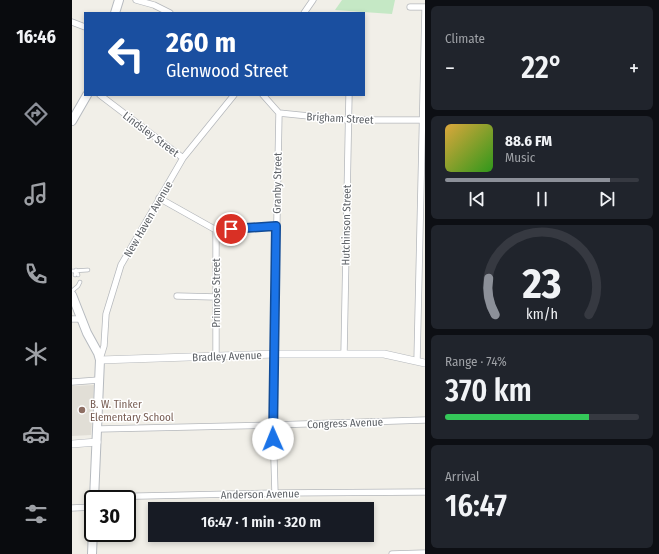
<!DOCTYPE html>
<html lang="en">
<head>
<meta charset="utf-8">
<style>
	:root { --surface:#171b24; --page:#20242c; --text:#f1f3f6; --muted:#9ea1a6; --line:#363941; --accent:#8c9099 }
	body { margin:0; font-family:"Fira Sans Condensed",sans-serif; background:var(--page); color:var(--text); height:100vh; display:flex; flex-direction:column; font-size:15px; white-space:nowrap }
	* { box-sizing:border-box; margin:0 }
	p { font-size:13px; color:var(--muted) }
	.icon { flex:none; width:22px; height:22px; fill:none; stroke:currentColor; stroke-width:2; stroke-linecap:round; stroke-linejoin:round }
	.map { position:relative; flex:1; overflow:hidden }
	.side { display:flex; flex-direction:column; gap:6px; padding:6px; background:#0d0f14; width:234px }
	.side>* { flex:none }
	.hud { position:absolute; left:12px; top:12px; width:281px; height:84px; border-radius:0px; box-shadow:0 2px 6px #0003; background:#1a4fa0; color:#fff; overflow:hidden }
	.speed { position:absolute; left:12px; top:490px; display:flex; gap:8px; font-size:20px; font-weight:700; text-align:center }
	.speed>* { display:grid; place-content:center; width:52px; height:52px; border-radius:50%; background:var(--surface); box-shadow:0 2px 6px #0003; line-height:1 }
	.speed .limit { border:2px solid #111; border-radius:6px; background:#fff; color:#111 }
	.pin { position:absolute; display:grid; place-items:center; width:34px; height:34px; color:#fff; margin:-17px; border:2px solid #fff; border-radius:50%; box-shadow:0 1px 4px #0007 }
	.me { position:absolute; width:44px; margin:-22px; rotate:359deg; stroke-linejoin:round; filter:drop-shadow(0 0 3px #0008) }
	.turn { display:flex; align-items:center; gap:14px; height:84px; padding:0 16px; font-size:18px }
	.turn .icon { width:52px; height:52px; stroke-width:2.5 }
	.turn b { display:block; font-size:28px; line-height:34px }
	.big { font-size:30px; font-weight:600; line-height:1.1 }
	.side .widget { flex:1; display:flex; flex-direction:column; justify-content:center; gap:6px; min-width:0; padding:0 14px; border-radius:6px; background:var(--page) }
	.side .dial { align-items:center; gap:0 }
	.dial svg { height:104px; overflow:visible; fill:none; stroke:var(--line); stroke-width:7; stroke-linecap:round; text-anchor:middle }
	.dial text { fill:var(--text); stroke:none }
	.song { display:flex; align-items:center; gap:12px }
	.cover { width:48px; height:48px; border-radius:6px; background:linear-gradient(135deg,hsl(40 70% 55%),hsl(110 70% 35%)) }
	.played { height:4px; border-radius:2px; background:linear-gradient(90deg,var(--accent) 85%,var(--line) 85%) }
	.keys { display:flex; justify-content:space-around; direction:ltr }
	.heat { display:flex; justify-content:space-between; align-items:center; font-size:22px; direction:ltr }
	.charge { height:6px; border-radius:3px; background:linear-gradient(90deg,#34c759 74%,var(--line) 0) }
	.trip { position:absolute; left:76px; top:502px; width:226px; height:40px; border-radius:0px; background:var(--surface); box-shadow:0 2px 6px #0003; font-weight:600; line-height:40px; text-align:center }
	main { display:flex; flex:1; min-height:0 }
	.tab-bar { display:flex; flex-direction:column; width:72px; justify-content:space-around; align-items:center; background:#090b0e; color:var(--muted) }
	.tab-bar .icon { width:28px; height:28px }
	.tab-bar .active { color:var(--accent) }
	.tab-bar b { font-size:18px; color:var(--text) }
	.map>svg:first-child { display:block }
	.education { fill:#e1ded6 }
	.green { fill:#c5e8c5 }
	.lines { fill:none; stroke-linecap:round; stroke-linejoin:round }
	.service-casing { stroke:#b5b8bc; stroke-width:4.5 }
	.minor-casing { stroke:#b5b8bc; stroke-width:7 }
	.tertiary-casing { stroke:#b5b8bc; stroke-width:8 }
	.secondary-casing { stroke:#b6babf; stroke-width:10 }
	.service { stroke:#fff; stroke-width:3 }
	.minor { stroke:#fff; stroke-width:5.5 }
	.tertiary { stroke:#fff; stroke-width:7 }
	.secondary { stroke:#fff; stroke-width:8 }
	.route-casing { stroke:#114b97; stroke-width:10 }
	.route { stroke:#1a73e8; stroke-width:7 }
	.education-dot { fill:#8d6e63; stroke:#fff; stroke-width:1.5 }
	.labels { text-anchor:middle; stroke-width:3; stroke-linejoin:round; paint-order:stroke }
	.street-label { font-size:11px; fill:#5f6368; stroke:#fff }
	.education-label { font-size:11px; fill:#785e54; stroke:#fff; text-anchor:start }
</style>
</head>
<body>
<main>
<nav class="tab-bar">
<b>16:46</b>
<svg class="icon active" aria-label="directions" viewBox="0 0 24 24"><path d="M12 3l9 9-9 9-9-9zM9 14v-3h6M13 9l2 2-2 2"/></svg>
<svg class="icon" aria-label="music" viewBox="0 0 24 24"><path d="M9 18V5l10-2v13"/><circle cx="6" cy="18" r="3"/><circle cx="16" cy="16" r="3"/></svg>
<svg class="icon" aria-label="phone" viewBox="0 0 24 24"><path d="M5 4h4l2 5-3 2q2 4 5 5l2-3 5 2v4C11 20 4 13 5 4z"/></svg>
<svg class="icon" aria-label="climate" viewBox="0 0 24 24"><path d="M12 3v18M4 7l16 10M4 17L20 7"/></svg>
<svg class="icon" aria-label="car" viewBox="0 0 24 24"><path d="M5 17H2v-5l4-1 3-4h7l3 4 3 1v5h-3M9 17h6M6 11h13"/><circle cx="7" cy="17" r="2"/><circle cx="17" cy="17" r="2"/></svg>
<svg class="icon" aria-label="filters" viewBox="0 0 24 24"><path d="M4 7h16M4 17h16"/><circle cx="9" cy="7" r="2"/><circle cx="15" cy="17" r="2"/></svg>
</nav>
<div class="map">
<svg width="353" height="554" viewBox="0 0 353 554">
	<rect width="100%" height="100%" fill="#f1efe8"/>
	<path class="education" d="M22 385 19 435 0 436V386Z"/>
	<path class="green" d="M270 0H323L320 14 263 10Z"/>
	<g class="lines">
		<g class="service-casing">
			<path id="service" d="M0 271 16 270
				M3 275 4 270 6 275
				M0 291 6 286 8 282"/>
		</g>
		<g class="minor-casing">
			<path id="minor" d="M64 0 82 5 98 13
				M338 7H353
				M232 13 241 0
				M0 22 13 27
				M28 95 111 158
				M191 95 207 113 276 120H352
				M87 198 144 230 204 226
				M105 296 144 297
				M0 319H9
				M272 354 277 95
				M144 357V230
				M28 359 32 346 34 314 49 265 111 158 162 95
				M345 361 353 9
				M0 382 27 380
				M26 429 201 425 353 420
				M203 493 201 425 207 113
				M23 497 203 493 353 492
				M0 508 21 507
				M320 554 353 553"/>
		</g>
		<g class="tertiary-casing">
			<path id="tertiary" d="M28 360 203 354H312L353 363
				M0 444 25 442"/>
		</g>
		<g class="secondary-casing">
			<path id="secondary" d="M43 13 47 0
				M0 121 15 95
				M0 295 15 333 26 353 28 360 22 499
				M20 554 21 530"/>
		</g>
		<use href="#service" class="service"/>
		<use href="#minor" class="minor"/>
		<use href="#tertiary" class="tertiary"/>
		<use href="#secondary" class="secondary"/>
	</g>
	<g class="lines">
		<g class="route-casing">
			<path id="route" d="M159 229 204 226 201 439"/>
		</g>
		<use href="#route" class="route"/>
	</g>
	<circle class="education-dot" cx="10" cy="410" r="4"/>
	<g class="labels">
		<g class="street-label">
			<text transform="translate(268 118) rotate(3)" y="4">Brigham Street</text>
			<text transform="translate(79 134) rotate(37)" y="4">Lindsley Street</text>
			<text transform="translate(205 183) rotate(-89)" y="4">Granby Street</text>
			<text transform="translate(76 219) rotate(-60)" y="4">New Haven Avenue</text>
			<text transform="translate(274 225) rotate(-89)" y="4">Hutchinson Street</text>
			<text transform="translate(144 293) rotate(-90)" y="4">Primrose Street</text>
			<text transform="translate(155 356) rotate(-2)" y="4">Bradley Avenue</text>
			<text transform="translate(273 423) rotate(-2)" y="4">Congress Avenue</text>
			<text transform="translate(188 494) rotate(-1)" y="4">Anderson Avenue</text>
		</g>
		<g class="education-label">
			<text x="18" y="408">B. W. Tinker<tspan x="18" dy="13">Elementary School</tspan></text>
		</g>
	</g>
</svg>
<div class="speed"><div class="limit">30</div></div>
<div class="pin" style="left:159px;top:229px;background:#d93025"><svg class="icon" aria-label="arrive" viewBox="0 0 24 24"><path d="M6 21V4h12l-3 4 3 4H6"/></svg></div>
<svg class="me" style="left:201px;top:439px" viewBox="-20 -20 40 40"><circle r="19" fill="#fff"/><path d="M0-13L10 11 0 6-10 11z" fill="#1a73e8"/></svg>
<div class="trip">16:47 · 1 min · 320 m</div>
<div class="hud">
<div class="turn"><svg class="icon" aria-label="left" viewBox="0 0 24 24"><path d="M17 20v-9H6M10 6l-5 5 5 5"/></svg><div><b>260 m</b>Glenwood Street</div></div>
</div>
</div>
<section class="side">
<div class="widget"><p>Climate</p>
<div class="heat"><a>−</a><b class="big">22°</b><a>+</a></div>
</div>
<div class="widget">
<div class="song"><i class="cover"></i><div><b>88.6 FM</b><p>Music</p></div></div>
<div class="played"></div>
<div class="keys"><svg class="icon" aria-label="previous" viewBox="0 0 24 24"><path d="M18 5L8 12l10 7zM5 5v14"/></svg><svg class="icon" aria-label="pause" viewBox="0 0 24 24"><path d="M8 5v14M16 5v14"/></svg><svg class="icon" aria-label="next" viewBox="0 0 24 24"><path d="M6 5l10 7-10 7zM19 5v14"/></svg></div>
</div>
<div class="widget dial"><svg viewBox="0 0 100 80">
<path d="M14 69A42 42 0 1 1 86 69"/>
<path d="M14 69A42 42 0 0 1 9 41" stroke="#8c9099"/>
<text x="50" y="56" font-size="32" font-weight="700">23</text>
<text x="50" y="72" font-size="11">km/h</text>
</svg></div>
<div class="widget"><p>Range · 74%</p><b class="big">370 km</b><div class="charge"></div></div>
<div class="widget"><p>Arrival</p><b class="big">16:47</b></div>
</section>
</main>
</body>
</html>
